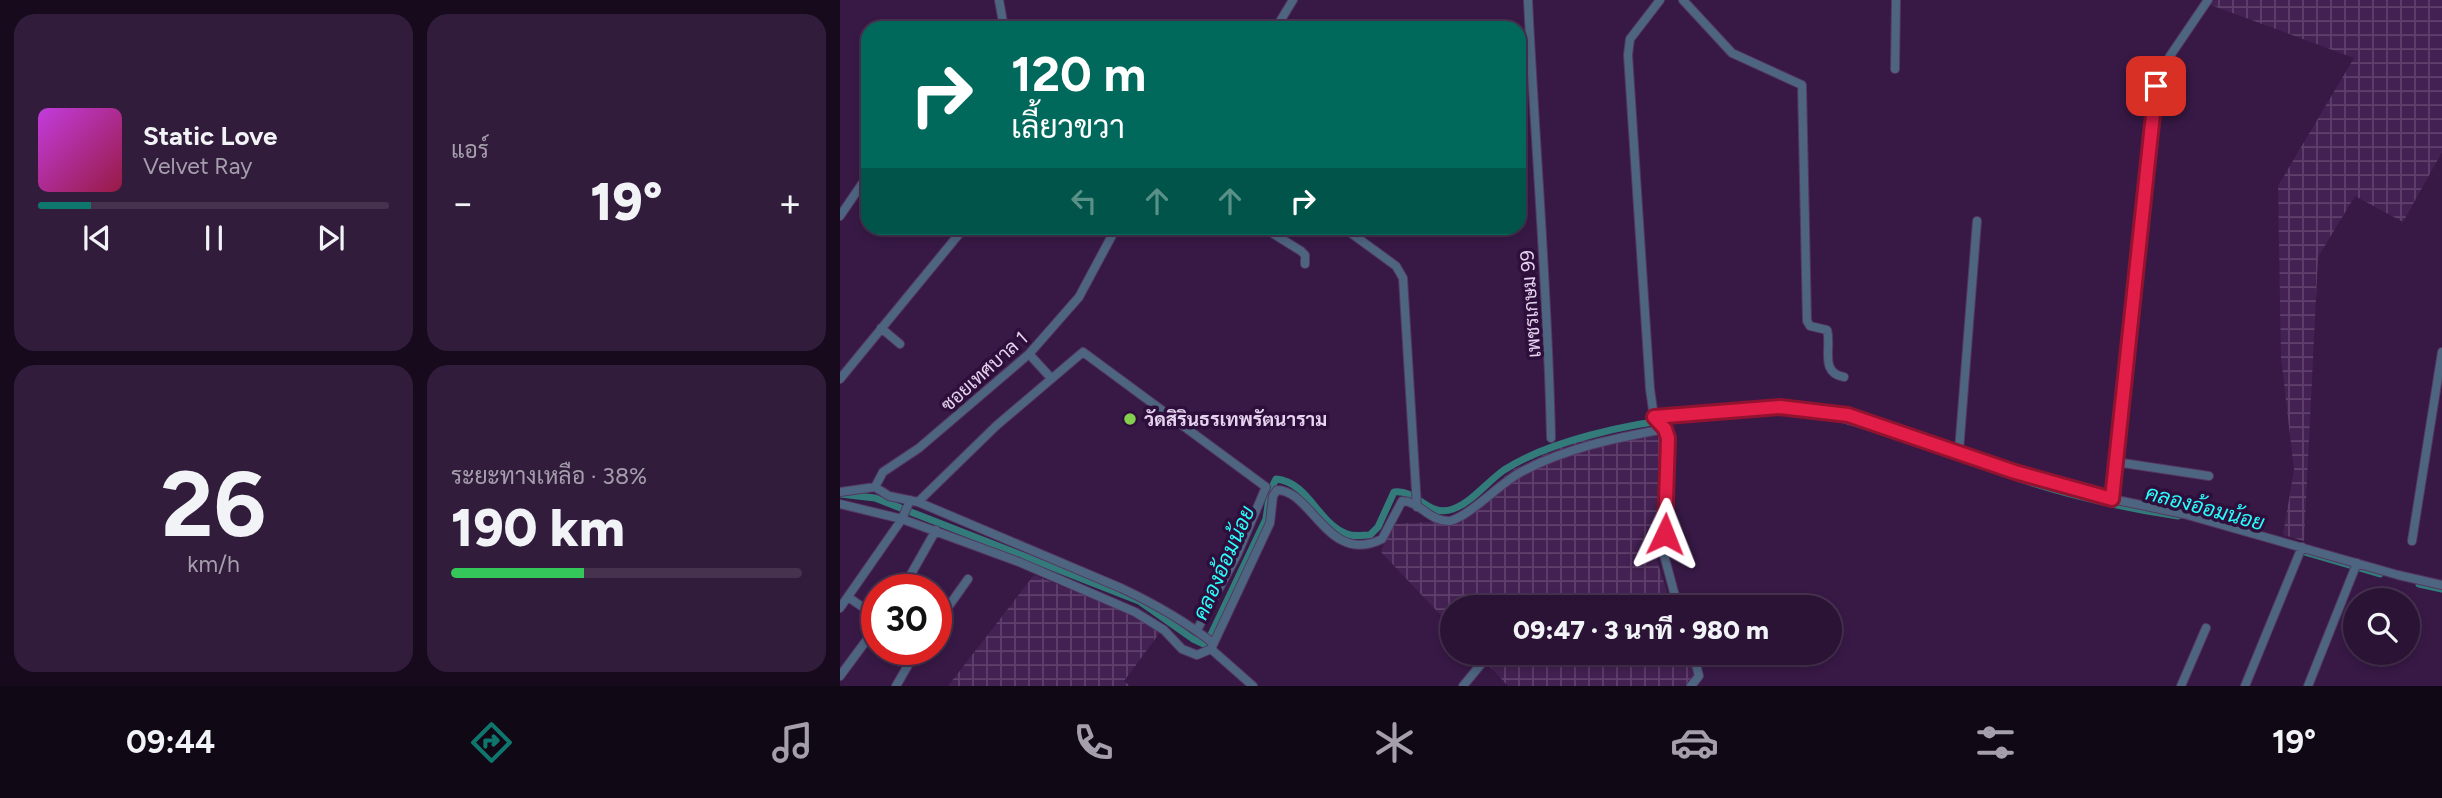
<!DOCTYPE html>
<html lang="th">
<head>
<meta charset="utf-8">
<style>
	:root { --surface:#2a1334; --page:#321c3c; --text:#f1f3f6; --muted:#a59eac; --line:#46324f; --accent:#0f766e }
	body { margin:0; font-family:Figtree,Sarabun,sans-serif; background:var(--page); color:var(--text); height:100vh; display:flex; flex-direction:column; font-size:26px; white-space:nowrap }
	* { box-sizing:border-box; margin:0 }
	p { font-size:23px; color:var(--muted) }
	.icon { flex:none; width:38px; height:38px; fill:none; stroke:currentColor; stroke-width:2; stroke-linecap:round; stroke-linejoin:round }
	.map { position:relative; flex:1; overflow:hidden }
	.sheet { display:flex; flex-direction:column; gap:14px; padding:14px; background:#170a1d; width:840px }
	.sheet>* { flex:none }
	.top-card { position:absolute; left:21px; top:21px; width:665px; height:214px; border-radius:21px; box-shadow:0 4px 10px #0003,0 0 0 2px var(--line); background:#00695c; color:#fff; overflow:hidden }
	.tools { position:absolute; left:1503px; top:588px; display:grid; gap:14px }
	.tools a { display:grid; place-items:center; width:77px; height:77px; border-radius:50%; background:var(--surface); box-shadow:0 4px 10px #0003,0 0 0 2px var(--line); font-size:35px }
	.speed { position:absolute; left:21px; top:574px; display:flex; gap:14px; font-size:35px; font-weight:700; text-align:center }
	.speed>* { display:grid; place-content:center; width:91px; height:91px; border-radius:50%; background:var(--surface); box-shadow:0 4px 10px #0003,0 0 0 2px var(--line); line-height:1 }
	.speed .limit { border:10px solid #d22; background:#fff; color:#111 }
	.pin { position:absolute; display:grid; place-items:center; width:60px; height:60px; color:#fff; margin:-30px; border-radius:14px; box-shadow:0 4px 10px #0006 }
	.me { position:absolute; width:77px; margin:-38px; rotate:2deg; stroke-linejoin:round; filter:drop-shadow(0 0 5px #0008) }
	.turn { display:flex; align-items:center; gap:24px; height:147px; padding:0 35px; font-size:32px }
	.turn .icon { width:91px; height:91px; stroke-width:2.5 }
	.turn b { display:block; font-size:49px; line-height:60px }
	.lanes { display:flex; align-items:center; height:66px; padding:0 35px; background:#0003; justify-content:center; gap:35px; direction:ltr }
	.lanes .off { opacity:.35 }
	.big { font-size:52px; font-weight:800; line-height:1.1 }
	.sheet .widget { flex:1; display:flex; flex-direction:column; justify-content:center; gap:10px; min-width:0; padding:0 24px; border-radius:21px; background:var(--page) }
	.sheet .dial { align-items:center; gap:0 }
	.dial b { font-size:91px; line-height:1 }
	.song { display:flex; align-items:center; gap:21px }
	.cover { width:84px; height:84px; border-radius:10px; background:linear-gradient(135deg,hsl(290 70% 55%),hsl(340 70% 35%)) }
	.played { height:7px; border-radius:4px; background:linear-gradient(90deg,var(--accent) 15%,var(--line) 15%) }
	.keys { display:flex; justify-content:space-around; direction:ltr }
	.heat { display:flex; justify-content:space-between; align-items:center; font-size:38px; direction:ltr }
	.charge { height:10px; border-radius:5px; background:linear-gradient(90deg,#34c759 38%,var(--line) 0) }
	.sheet .tiles { flex:1; display:grid; gap:14px; grid-template-columns:repeat(2,1fr) }
	.trip { position:absolute; left:600px; top:595px; width:402px; height:70px; border-radius:35px; background:var(--surface); box-shadow:0 4px 10px #0003,0 0 0 2px var(--line); font-weight:800; line-height:70px; text-align:center }
	.tab-bar { display:flex; height:112px; justify-content:space-around; align-items:center; background:#110815; color:var(--muted) }
	.tab-bar .icon { width:49px; height:49px }
	.tab-bar .active { color:var(--accent) }
	.tab-bar b { font-size:32px; color:var(--text) }
	main { display:flex; flex:1; min-height:0 }
	.map>svg:first-child { display:block }
	.industrial { fill:url(#industrial-grid) }
	.lines { fill:none; stroke-linecap:round; stroke-linejoin:round }
	.canal { stroke:#327b7a; stroke-width:7 }
	.minor-casing { stroke:#543761; stroke-width:10 }
	.minor { stroke:#4e6581; stroke-width:8 }
	.route-casing { stroke:#92132f; stroke-width:18 }
	.route { stroke:#e11d48; stroke-width:12 }
	.poi-dot { fill:#84d04e; stroke:#2e0f3b; stroke-width:2.5 }
	.labels { text-anchor:middle; stroke-width:7; stroke-linejoin:round; paint-order:stroke }
	.street-label { font-size:19px; fill:#e6d3ef; stroke:#2e0f3b }
	.poi-label { font-size:19px; font-weight:bold; fill:#e6d3ef; stroke:#2e0f3b; text-anchor:start }
	.water-label { font-size:21px; font-style:italic; fill:#2afefd; stroke:#2e0f3b }
</style>
</head>
<body>
<main>
<section class="sheet">
<div class="tiles">
<div class="widget">
<div class="song"><i class="cover"></i><div><b>Static Love</b><p>Velvet Ray</p></div></div>
<div class="played"></div>
<div class="keys"><svg class="icon" aria-label="previous" viewBox="0 0 24 24"><path d="M18 5L8 12l10 7zM5 5v14"/></svg><svg class="icon" aria-label="pause" viewBox="0 0 24 24"><path d="M8 5v14M16 5v14"/></svg><svg class="icon" aria-label="next" viewBox="0 0 24 24"><path d="M6 5l10 7-10 7zM19 5v14"/></svg></div>
</div>
<div class="widget"><p>แอร์</p>
<div class="heat"><a>−</a><b class="big">19°</b><a>+</a></div>
</div>
<div class="widget dial"><b>26</b><p>km/h</p></div>
<div class="widget"><p>ระยะทางเหลือ · 38%</p><b class="big">190 km</b><div class="charge"></div></div>
</div>
</section>
<div class="map">
<svg width="1602" height="686" viewBox="0 0 1602 686">
	<defs>
		<pattern id="industrial-grid" width="8" height="8" patternUnits="userSpaceOnUse" patternTransform="scale(1.75)"><rect width="8" height="8" fill="#442153"/><path d="M0 4h8M4 0v8" fill="none" stroke="#5f406c"/></pattern>
	</defs>
	<rect width="100%" height="100%" fill="#381946"/>
	<path class="industrial" d="M1371 0H1602V152L1563 222 1515 196 1478 257 1464 541 1443 535 1454 470 1441 357 1438 186 1514 58 1368 4Z
		M809 427 823 431 817 561 832 607H612V627L541 552 552 524 613 521 672 470 725 445Z
		M194 575 324 627 284 681 290 686H108Z
		M637 653H848L858 683 855 686H668Z"/>
	<g class="lines">
		<path class="canal" d="M914 412 955 411
			M991 416 1083 444
			M1141 463C1193 488 1281 508 1338 516
			M0 494 35 498 299 601 353 639 366 645 426 519 430 491 436 479C469 482 478 524 507 534 513 537 523 535 530 535L538 527 554 492C578 489 587 518 613 509 632 502 647 482 664 470 707 442 789 423 840 419
			M1461 551 1540 574
			M1579 584 1602 589"/>
		<g class="minor-casing">
			<path id="minor" d="M159 0 164 28
				M688 0C695 146 708 292 711 438
				M820 0 790 39 788 55 810 389 814 417 825 429 828 438 824 555 838 607
				M843 0 892 53 962 85 967 321 970 326 987 330C992 347 979 373 1004 377
				M436 28 453 0
				M1055 69 1056 0
				M0 216 28 175
				M276 228 239 297 189 354 79 448 43 472 35 487 49 496 78 502 281 588C313 603 346 622 373 643
				M424 228 461 251 465 255V264
				M504 228 556 266 563 278 577 507
				M41 328 60 344
				M189 354 211 378
				M0 379 124 228
				M814 417 940 407 1008 415 1175 472 1272 499 1344 514 1558 575 1602 585
				M1119 451 1137 221
				M1276 462 1369 476
				M0 492 35 487
				M1272 499 1316 86 1330 56 1368 0
				M78 502 156 426 243 352 426 487 397 555 357 630
				M0 504 62 519 179 562 295 612 324 630 342 649 357 655 371 649
				M1572 541 1602 352
				M62 590 96 530
				M8 597 37 617
				M0 608 62 519 70 500
				M96 624 128 579
				M0 676 37 626
				M56 686 74 655 69 649
				M413 686 371 649 430 523 433 496 437 490C472 490 488 566 542 539L562 501C580 501 589 522 610 521 631 515 659 484 681 472 726 448 775 438 825 429
				M623 686 642 663
				M851 686 859 676 853 653
				M1341 686 1366 628
				M1405 686 1462 547
				M1468 686 1517 563"/>
		</g>
		<use href="#minor" class="minor"/>
	</g>
	<g class="lines">
		<g class="route-casing">
			<path id="route" d="M825 534 828 438 825 429 814 417 940 407 1008 415 1175 472 1272 499 1316 86"/>
		</g>
		<use href="#route" class="route"/>
	</g>
	<circle class="poi-dot" cx="290" cy="419" r="7"/>
	<g class="labels">
		<g class="street-label">
			<text transform="translate(690 304) rotate(-94)" y="7">เพชรเกษม 99</text>
			<text transform="translate(144 371) rotate(-42)" y="7">ซอยเทศบาล 1</text>
		</g>
		<g class="poi-label">
			<text x="304" y="426">วัดสิรินธรเทพรัตนาราม</text>
		</g>
		<g class="water-label">
			<text transform="translate(1365 508) rotate(15)" y="7">คลองอ้อมน้อย</text>
			<text transform="translate(384 563) rotate(-66)" y="7">คลองอ้อมน้อย</text>
		</g>
	</g>
</svg>
<div class="tools">
<a><svg class="icon" aria-label="search" viewBox="0 0 24 24"><circle cx="10" cy="10" r="6"/><path d="M15 15l6 6"/></svg></a>
</div>
<div class="speed"><div class="limit">30</div></div>
<div class="pin" style="left:1316px;top:86px;background:#d93025"><svg class="icon" aria-label="arrive" viewBox="0 0 24 24"><path d="M6 21V4h12l-3 4 3 4H6"/></svg></div>
<svg class="me" style="left:825px;top:534px" viewBox="-20 -20 40 40"><path d="M0-17L14 15 0 8-14 15z" fill="#e11d48" stroke="#fff" stroke-width="4"/></svg>
<div class="trip">09:47 · 3 นาที · 980 m</div>
<div class="top-card">
<div class="turn"><svg class="icon" aria-label="right" viewBox="0 0 24 24"><path d="M7 20v-9h11M14 6l5 5-5 5"/></svg><div><b>120 m</b>เลี้ยวขวา</div></div>
<div class="lanes"><svg class="icon off" aria-label="left" viewBox="0 0 24 24"><path d="M17 20v-9H6M10 6l-5 5 5 5"/></svg><svg class="icon off" aria-label="ahead" viewBox="0 0 24 24"><path d="M12 20V5M6 11l6-6 6 6"/></svg><svg class="icon off" aria-label="ahead" viewBox="0 0 24 24"><path d="M12 20V5M6 11l6-6 6 6"/></svg><svg class="icon" aria-label="right" viewBox="0 0 24 24"><path d="M7 20v-9h11M14 6l5 5-5 5"/></svg></div>
</div>
</div>
</main>
<nav class="tab-bar">
<b>09:44</b>
<svg class="icon active" aria-label="directions" viewBox="0 0 24 24"><path d="M12 3l9 9-9 9-9-9zM9 14v-3h6M13 9l2 2-2 2"/></svg>
<svg class="icon" aria-label="music" viewBox="0 0 24 24"><path d="M9 18V5l10-2v13"/><circle cx="6" cy="18" r="3"/><circle cx="16" cy="16" r="3"/></svg>
<svg class="icon" aria-label="phone" viewBox="0 0 24 24"><path d="M5 4h4l2 5-3 2q2 4 5 5l2-3 5 2v4C11 20 4 13 5 4z"/></svg>
<svg class="icon" aria-label="climate" viewBox="0 0 24 24"><path d="M12 3v18M4 7l16 10M4 17L20 7"/></svg>
<svg class="icon" aria-label="car" viewBox="0 0 24 24"><path d="M5 17H2v-5l4-1 3-4h7l3 4 3 1v5h-3M9 17h6M6 11h13"/><circle cx="7" cy="17" r="2"/><circle cx="17" cy="17" r="2"/></svg>
<svg class="icon" aria-label="filters" viewBox="0 0 24 24"><path d="M4 7h16M4 17h16"/><circle cx="9" cy="7" r="2"/><circle cx="15" cy="17" r="2"/></svg>
<b>19°</b>
</nav>
</body>
</html>
